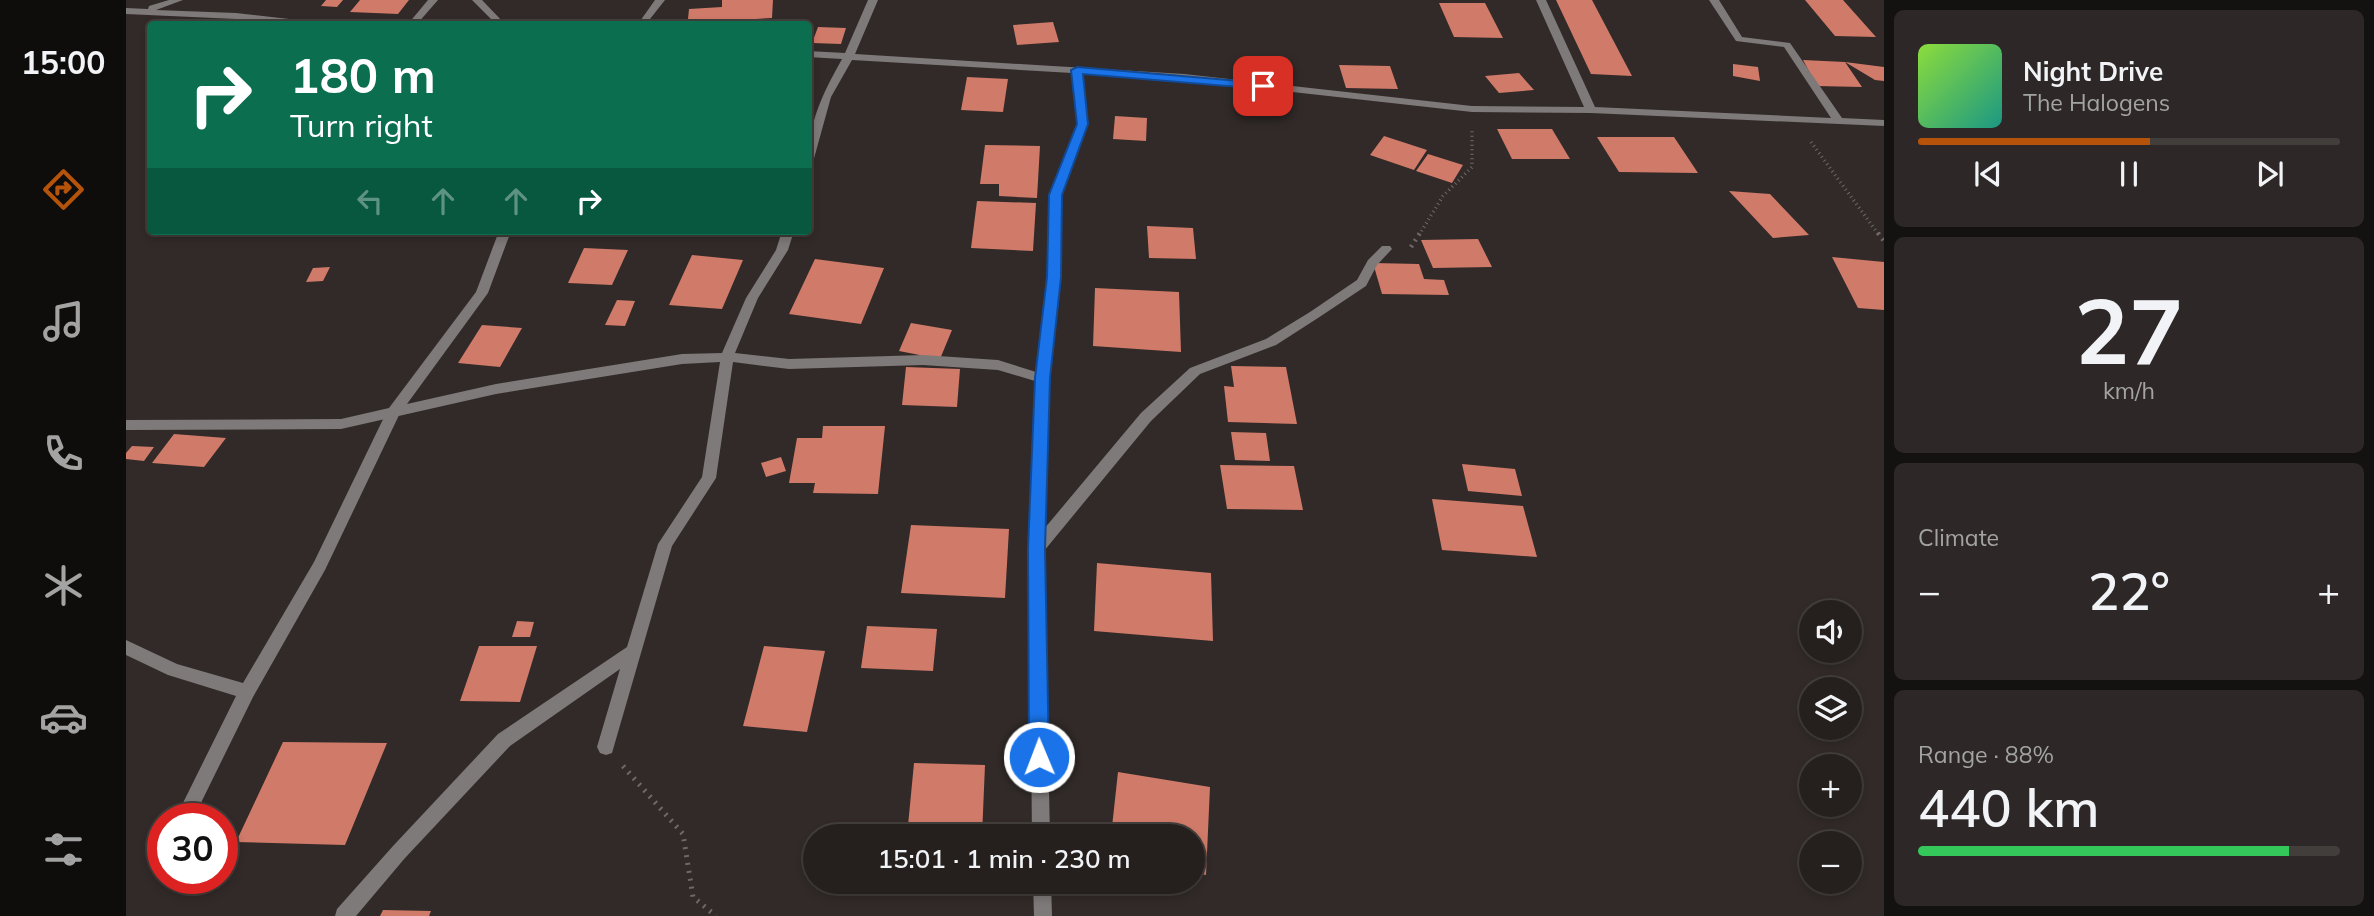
<!DOCTYPE html>
<html lang="en">
<head>
<meta charset="utf-8">
<style>
	:root { --surface:#25201e; --page:#2d2827; --text:#f1f3f6; --muted:#a3a3a4; --line:#423e3c; --accent:#b45309 }
	body { margin:0; font-family:Mulish,sans-serif; background:var(--page); color:var(--text); height:100vh; display:flex; flex-direction:column; font-size:26px; white-space:nowrap }
	* { box-sizing:border-box; margin:0 }
	p { font-size:23px; color:var(--muted) }
	.icon { flex:none; width:38px; height:38px; fill:none; stroke:currentColor; stroke-width:2; stroke-linecap:round; stroke-linejoin:round }
	.map { position:relative; flex:1; overflow:hidden }
	.sheet { display:flex; flex-direction:column; gap:10px; padding:10px; background:#141210; width:490px }
	.sheet>* { flex:none }
	.top-card { position:absolute; left:21px; top:21px; width:665px; height:214px; border-radius:7px; box-shadow:0 4px 10px #0003,0 0 0 2px var(--line); background:#0b6e4f; color:#fff; overflow:hidden }
	.buttons { position:absolute; left:1673px; top:600px; display:grid; gap:14px }
	.buttons a { display:grid; place-items:center; width:63px; height:63px; border-radius:50%; background:var(--surface); box-shadow:0 4px 10px #0003,0 0 0 2px var(--line); font-size:35px }
	.speed { position:absolute; left:21px; top:803px; display:flex; gap:14px; font-size:35px; font-weight:700; text-align:center }
	.speed>* { display:grid; place-content:center; width:91px; height:91px; border-radius:50%; background:var(--surface); box-shadow:0 4px 10px #0003,0 0 0 2px var(--line); line-height:1 }
	.speed .limit { border:10px solid #d22; background:#fff; color:#111 }
	.pin { position:absolute; display:grid; place-items:center; width:60px; height:60px; color:#fff; margin:-30px; border-radius:14px; box-shadow:0 4px 10px #0006 }
	.me { position:absolute; width:77px; margin:-38px; rotate:359deg; stroke-linejoin:round; filter:drop-shadow(0 0 5px #0008) }
	.turn { display:flex; align-items:center; gap:24px; height:147px; padding:0 28px; font-size:32px }
	.turn .icon { width:91px; height:91px; stroke-width:2.5 }
	.turn b { display:block; font-size:49px; line-height:60px }
	.lanes { display:flex; align-items:center; height:66px; padding:0 28px; background:#0003; justify-content:center; gap:35px; direction:ltr }
	.lanes .off { opacity:.35 }
	.big { font-size:52px; font-weight:600; line-height:1.1 }
	.sheet .card { flex:1; display:flex; flex-direction:column; justify-content:center; gap:10px; min-width:0; padding:0 24px; border-radius:10px; background:var(--page) }
	.sheet .dial { align-items:center; gap:0 }
	.dial b { font-size:91px; line-height:1 }
	.song { display:flex; align-items:center; gap:21px }
	.cover { width:84px; height:84px; border-radius:10px; background:linear-gradient(135deg,hsl(90 70% 55%),hsl(170 70% 35%)) }
	.played { height:7px; border-radius:4px; background:linear-gradient(90deg,var(--accent) 55%,var(--line) 55%) }
	.keys { display:flex; justify-content:space-around; direction:ltr }
	.heat { display:flex; justify-content:space-between; align-items:center; font-size:38px; direction:ltr }
	.charge { height:10px; border-radius:5px; background:linear-gradient(90deg,#34c759 88%,var(--line) 0) }
	.trip { position:absolute; left:677px; top:824px; width:402px; height:70px; border-radius:35px; background:var(--surface); box-shadow:0 4px 10px #0003,0 0 0 2px var(--line); font-weight:600; line-height:70px; text-align:center }
	main { display:flex; flex:1; min-height:0 }
	.tabs { display:flex; flex-direction:column; width:126px; justify-content:space-around; align-items:center; background:#0f0d0c; color:var(--muted) }
	.tabs .icon { width:49px; height:49px }
	.tabs .active { color:var(--accent) }
	.tabs b { font-size:32px; color:var(--text) }
	.map>svg:first-child { display:block }
	.building { fill:#d07a69 }
	.lines { fill:none; stroke-linecap:round; stroke-linejoin:round }
	.path-far2 { stroke:#6f6867; stroke-width:3.5; stroke-dasharray:1 3.5; stroke-linecap:butt }
	.path-far1 { stroke:#6f6867; stroke-width:4.5; stroke-dasharray:2 5; stroke-linecap:butt }
	.path { stroke:#6f6867; stroke-width:5; stroke-dasharray:2 6; stroke-linecap:butt }
	.lane { fill:#7e7a79; fill-rule:evenodd }
	.street { fill:#7e7a79; fill-rule:evenodd }
	.route { fill:#1a73e8; stroke:#114b97; stroke-width:2 }
</style>
</head>
<body>
<main>
<nav class="tabs">
<b>15:00</b>
<svg class="icon active" aria-label="directions" viewBox="0 0 24 24"><path d="M12 3l9 9-9 9-9-9zM9 14v-3h6M13 9l2 2-2 2"/></svg>
<svg class="icon" aria-label="music" viewBox="0 0 24 24"><path d="M9 18V5l10-2v13"/><circle cx="6" cy="18" r="3"/><circle cx="16" cy="16" r="3"/></svg>
<svg class="icon" aria-label="phone" viewBox="0 0 24 24"><path d="M5 4h4l2 5-3 2q2 4 5 5l2-3 5 2v4C11 20 4 13 5 4z"/></svg>
<svg class="icon" aria-label="climate" viewBox="0 0 24 24"><path d="M12 3v18M4 7l16 10M4 17L20 7"/></svg>
<svg class="icon" aria-label="car" viewBox="0 0 24 24"><path d="M5 17H2v-5l4-1 3-4h7l3 4 3 1v5h-3M9 17h6M6 11h13"/><circle cx="7" cy="17" r="2"/><circle cx="17" cy="17" r="2"/></svg>
<svg class="icon" aria-label="filters" viewBox="0 0 24 24"><path d="M4 7h16M4 17h16"/><circle cx="9" cy="7" r="2"/><circle cx="15" cy="17" r="2"/></svg>
</nav>
<div class="map">
<svg width="1758" height="916" viewBox="0 0 1758 916">
	<rect width="100%" height="100%" fill="#312a28"/>
	<path class="building" d="M200 0H217L211 7 195 6Z
		M234 0H283L272 14 224 12Z
		M596 0H647L646 18 542 24 543 20 562 19 563 9 596 7Z
		M1430 0H1466L1506 76 1465 74Z
		M1679 0H1717L1750 37 1709 36Z
		M1313 3H1359L1377 38 1328 37Z
		M927 22 933 42 891 45 887 25Z
		M692 27 720 28 715 44 686 43Z
		M1677 60 1719 62 1758 67V81L1749 80 1719 62 1736 87 1691 86Z
		M1607 64 1632 67 1634 81 1607 76Z
		M1213 65 1264 66 1272 89 1220 88Z
		M1393 73 1408 90 1373 93 1359 76Z
		M841 77 882 79 877 112 835 110Z
		M989 116 1021 118 1020 141 987 139Z
		M1371 129H1426L1444 159H1386Z
		M1258 136 1301 150 1288 170 1244 155Z
		M1471 137H1548L1572 173 1493 172Z
		M859 145 914 146 911 198 873 196V184H854Z
		M1302 154 1337 165 1326 183 1290 171Z
		M1603 191 1644 194 1683 235 1647 238Z
		M851 201 910 203 907 251 845 248Z
		M1021 226 1067 228 1070 259 1023 258Z
		M1352 239 1366 267 1307 268 1295 240Z
		M458 248 502 250 486 285 442 283Z
		M566 255 617 260 596 309 543 305Z
		M1706 257 1758 262V310L1732 308Z
		M689 259 758 268 735 324 663 314Z
		M1247 263 1293 264 1298 279 1318 280 1323 295 1256 294Z
		M204 267 197 281 180 282 187 268Z
		M969 288 1053 292 1055 352 967 346Z
		M491 300 509 301 499 326 479 325Z
		M785 323 826 330 814 359 773 351Z
		M356 325 396 328 374 367 332 363Z
		M1105 366 1160 367 1171 424 1102 422 1098 386 1108 387Z
		M780 367 834 369 831 407 776 405Z
		M697 426H759L752 494 687 493 689 483H663L671 438H696Z
		M1105 432 1140 433 1144 461 1109 460Z
		M48 434 100 438 78 467 26 463Z
		M6 446 28 447 18 461 0 459V453Z
		M655 457 660 471 640 477 635 463Z
		M1336 464 1389 469 1396 496 1342 491Z
		M1094 465 1168 466 1177 510 1101 509Z
		M1306 499 1397 506 1411 557 1316 550Z
		M785 525 883 529 879 598 775 593Z
		M971 563 1085 573 1087 641 968 631Z
		M391 621 408 622 404 637H386Z
		M741 626 811 629 807 671 735 668Z
		M353 646H411L394 702 334 701Z
		M638 646 699 651 681 732 617 726Z
		M157 742 261 743 219 845 110 842Z
		M788 763 859 765 856 836H781Z
		M992 772 1084 787 1080 875 1068 873V836H985Z
		M257 910 305 911 303 916H254Z"/>
	<g class="lines">
		<path class="path-far2" d="M1685 142 1753 235
			M1293 235 1317 196 1346 167V131"/>
		<path class="path-far1" d="M1752 233 1758 241
			M1285 247 1294 233"/>
		<path class="path" d="M497 766 557 834 567 897 590 916"/>
		<path class="lane" d="M268 406 275 411 199 570 127 697 67 819H49L110 696 42 675 0 655V640L51 664 117 683 188 562 261 411Z"/>
		<path class="street" d="M43 0H57L30 10 110 13 181 21 186 24H161L110 19 0 14V8L22 9 23 6Z
			M302 0H312L291 24H282Z
			M346 0H356L379 24H370Z
			M529 0H539L520 24H512Z
			M742 0H752L729 54 1058 74 1346 106 1458 107 1410 0H1420L1469 107 1705 118 1658 47 1610 41 1583 0H1593L1616 37 1664 43 1716 118 1758 120V126L1465 113 1346 112 1058 80 956 74 962 124 935 195 934 277 923 378 918 529 1015 413 1064 368 1140 339 1184 312 1231 280 1242 260 1256 246H1264L1266 249 1251 265 1240 286 1192 318 1150 345 1074 374 1025 421 918 551 924 836H906L903 549 909 381 872 370 797 365 663 369 607 362 590 478 546 546 486 753 480 755 474 753 471 747 494 669 384 746 279 858 230 916H209L211 909 267 846 372 734 501 647 532 544 576 477 594 362 556 364 370 394 215 429 0 430V420L215 419 263 408 350 292 373 231H385L362 293 281 404 370 384 556 354 596 353 620 298 650 250 656 231H668L662 250 632 298 609 353 663 359 797 355 872 360 910 372 922 277 923 195 952 124 946 73 726 60 705 97 687 162 682 165C682 123 696 95 716 59L682 57V51L719 53Z
			M907 882H925L926 916H908Z"/>
	</g>
	<path class="route" d="M951 67 1137 83 1142 86 1137 89 957 74 962 124 936 195 935 277 924 378 919 549 923 757 920 763 913 766 906 763 903 757 902 549 909 378 921 277 923 195 951 124 945 70Z"/>
</svg>
<div class="buttons">
<a><svg class="icon" aria-label="sound" viewBox="0 0 24 24"><path d="M4 9h4l5-4v14l-5-4H4zM17 9q2 3 0 6"/></svg></a>
<a><svg class="icon" aria-label="layers" viewBox="0 0 24 24"><path d="M12 4l9 5-9 5-9-5zM3 14l9 5 9-5"/></svg></a>
<a>+</a>
<a>−</a>
</div>
<div class="speed"><div class="limit">30</div></div>
<div class="pin" style="left:1137px;top:86px;background:#d93025"><svg class="icon" aria-label="arrive" viewBox="0 0 24 24"><path d="M6 21V4h12l-3 4 3 4H6"/></svg></div>
<svg class="me" style="left:913px;top:757px" viewBox="-20 -20 40 40"><circle r="17" fill="#1a73e8" stroke="#fff" stroke-width="3"/><path d="M0-11L8 9 0 5-8 9z" fill="#fff"/></svg>
<div class="trip">15:01 · 1 min · 230 m</div>
<div class="top-card">
<div class="turn"><svg class="icon" aria-label="right" viewBox="0 0 24 24"><path d="M7 20v-9h11M14 6l5 5-5 5"/></svg><div><b>180 m</b>Turn right</div></div>
<div class="lanes"><svg class="icon off" aria-label="left" viewBox="0 0 24 24"><path d="M17 20v-9H6M10 6l-5 5 5 5"/></svg><svg class="icon off" aria-label="ahead" viewBox="0 0 24 24"><path d="M12 20V5M6 11l6-6 6 6"/></svg><svg class="icon off" aria-label="ahead" viewBox="0 0 24 24"><path d="M12 20V5M6 11l6-6 6 6"/></svg><svg class="icon" aria-label="right" viewBox="0 0 24 24"><path d="M7 20v-9h11M14 6l5 5-5 5"/></svg></div>
</div>
</div>
<section class="sheet">
<div class="card">
<div class="song"><i class="cover"></i><div><b>Night Drive</b><p>The Halogens</p></div></div>
<div class="played"></div>
<div class="keys"><svg class="icon" aria-label="previous" viewBox="0 0 24 24"><path d="M18 5L8 12l10 7zM5 5v14"/></svg><svg class="icon" aria-label="pause" viewBox="0 0 24 24"><path d="M8 5v14M16 5v14"/></svg><svg class="icon" aria-label="next" viewBox="0 0 24 24"><path d="M6 5l10 7-10 7zM19 5v14"/></svg></div>
</div>
<div class="card dial"><b>27</b><p>km/h</p></div>
<div class="card"><p>Climate</p>
<div class="heat"><a>−</a><b class="big">22°</b><a>+</a></div>
</div>
<div class="card"><p>Range · 88%</p><b class="big">440 km</b><div class="charge"></div></div>
</section>
</main>
</body>
</html>
